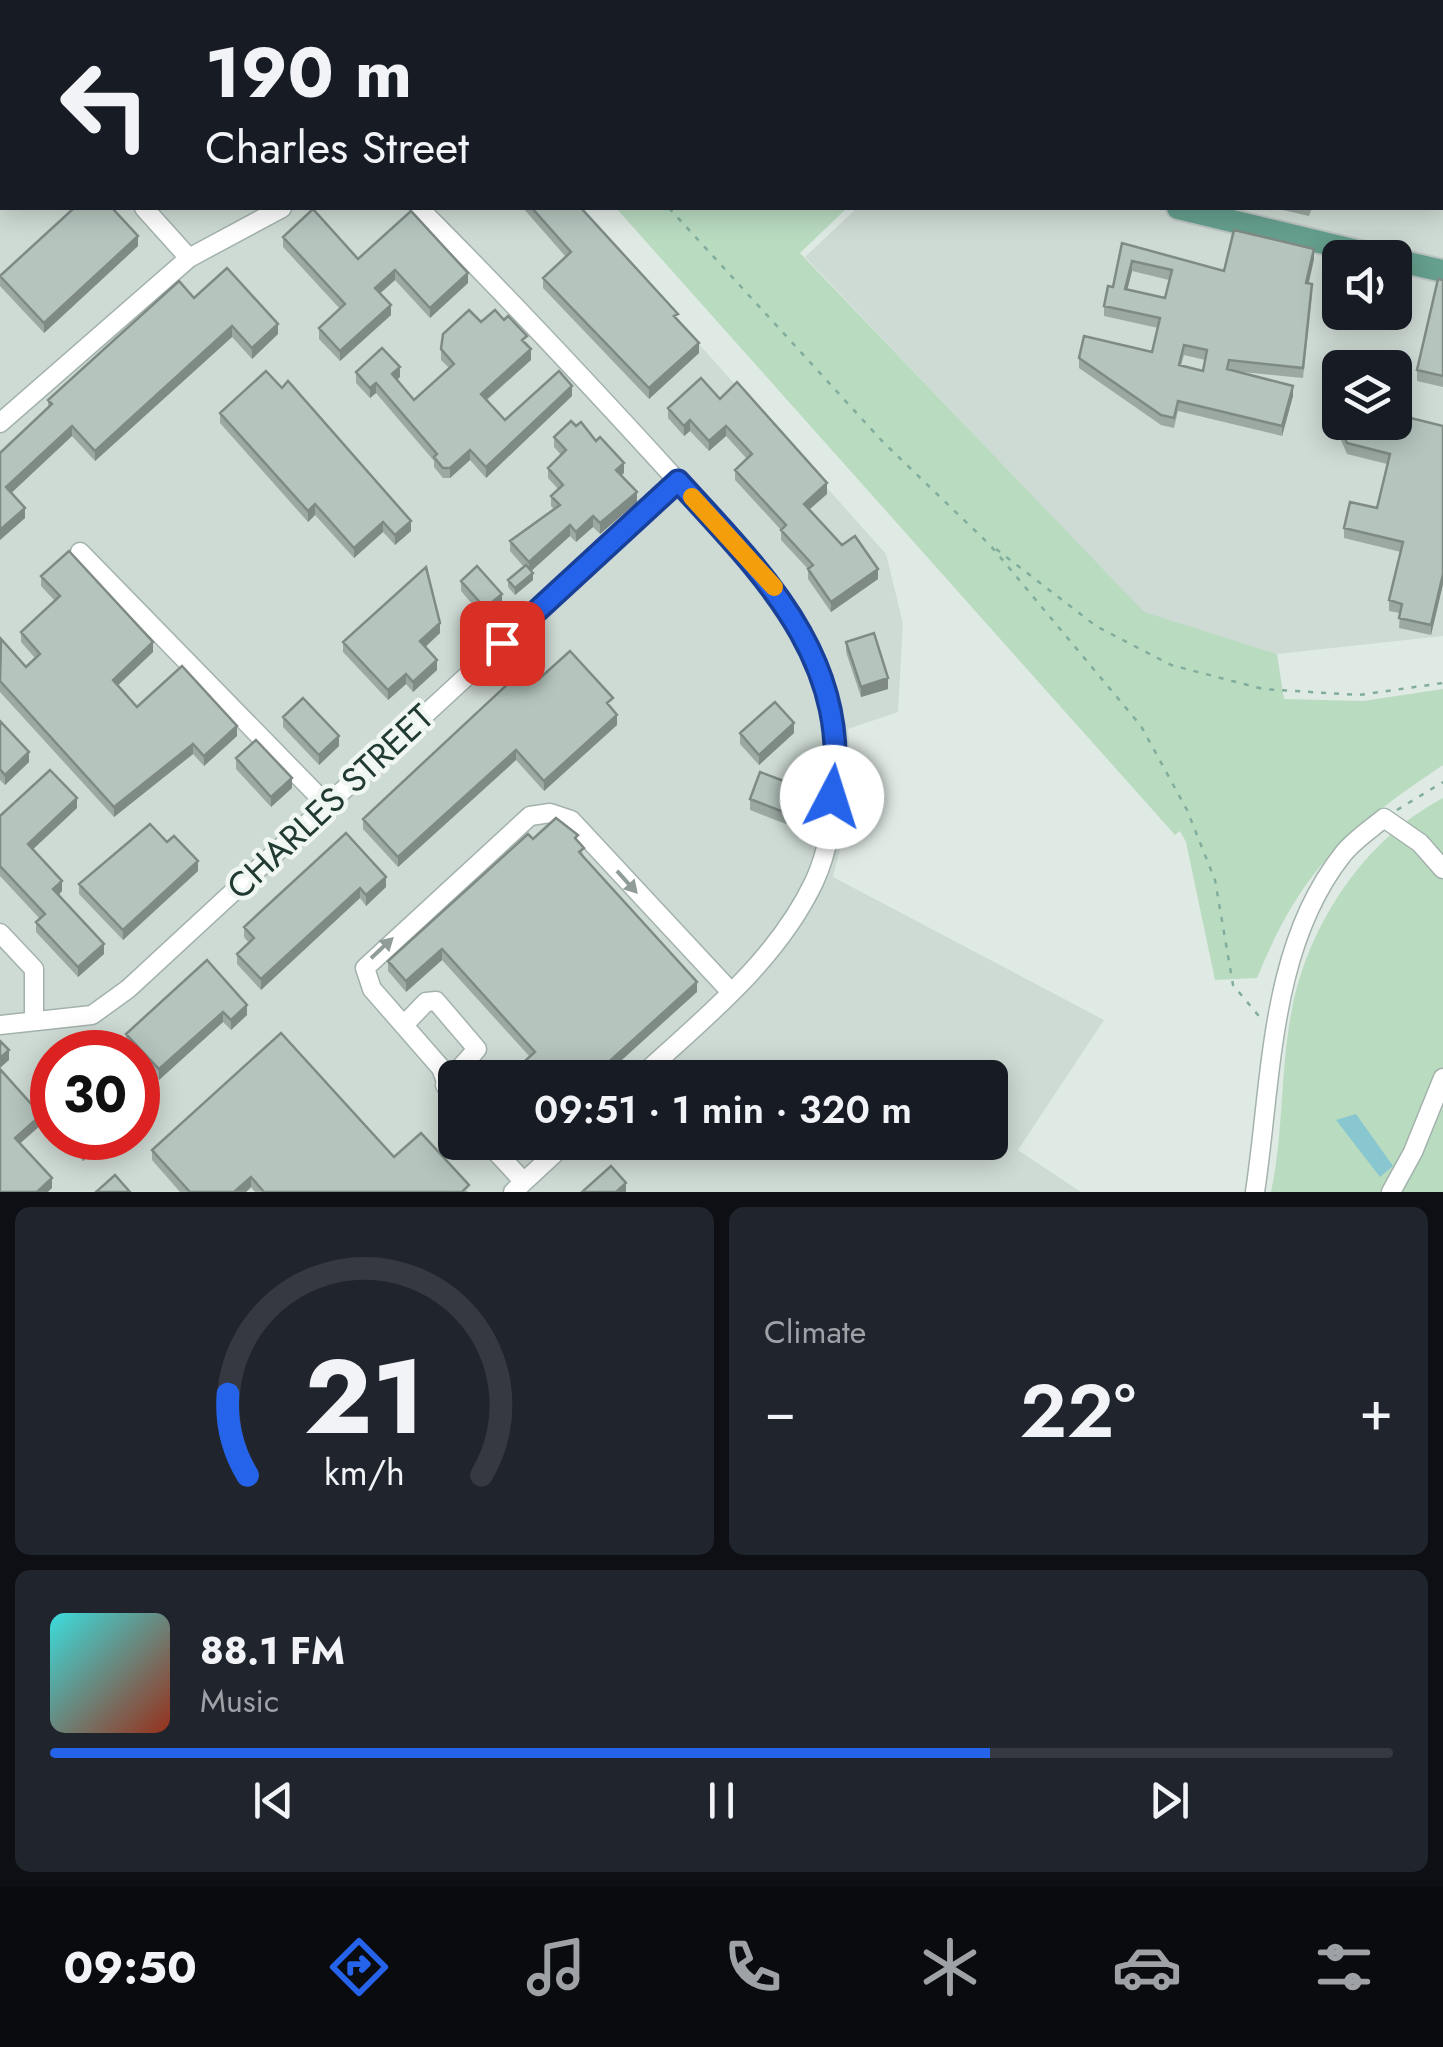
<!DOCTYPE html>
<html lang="en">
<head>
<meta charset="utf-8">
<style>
	:root { --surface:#171b24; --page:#20242c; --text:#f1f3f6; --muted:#9ea1a6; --line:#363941; --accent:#2563eb }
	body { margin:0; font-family:Jost,sans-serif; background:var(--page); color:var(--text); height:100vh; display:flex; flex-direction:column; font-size:38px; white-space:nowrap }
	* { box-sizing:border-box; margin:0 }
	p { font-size:32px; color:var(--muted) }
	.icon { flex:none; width:55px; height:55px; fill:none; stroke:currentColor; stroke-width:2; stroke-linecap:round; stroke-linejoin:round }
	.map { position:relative; height:1192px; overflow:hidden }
	.drawer { display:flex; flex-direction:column; gap:15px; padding:15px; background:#0d0f14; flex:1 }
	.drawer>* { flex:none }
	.hud { position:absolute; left:0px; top:0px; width:1445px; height:210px; box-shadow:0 5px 25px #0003; background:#171b24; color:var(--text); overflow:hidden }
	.buttons { position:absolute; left:1322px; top:240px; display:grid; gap:20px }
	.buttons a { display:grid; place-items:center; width:90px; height:90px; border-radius:15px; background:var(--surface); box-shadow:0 5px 25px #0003; font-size:50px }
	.speed { position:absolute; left:30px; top:1030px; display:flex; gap:20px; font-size:50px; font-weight:700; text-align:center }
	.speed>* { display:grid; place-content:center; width:130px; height:130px; border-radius:50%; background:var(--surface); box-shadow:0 5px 25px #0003; line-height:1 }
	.speed .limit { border:15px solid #d22; background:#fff; color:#111 }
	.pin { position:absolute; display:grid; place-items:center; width:85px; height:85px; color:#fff; margin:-42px; border-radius:20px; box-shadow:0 5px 15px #0006 }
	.me { position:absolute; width:110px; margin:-55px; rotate:5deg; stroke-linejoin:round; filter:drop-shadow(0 0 8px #0008) }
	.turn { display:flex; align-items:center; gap:35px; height:210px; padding:0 40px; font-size:45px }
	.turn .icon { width:130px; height:130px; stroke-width:2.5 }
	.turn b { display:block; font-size:70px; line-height:85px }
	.big { font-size:75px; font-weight:600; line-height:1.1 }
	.drawer .tile { flex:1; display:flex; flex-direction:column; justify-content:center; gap:15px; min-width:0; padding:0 35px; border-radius:15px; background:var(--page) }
	.drawer .dial { align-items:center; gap:0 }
	.dial svg { height:260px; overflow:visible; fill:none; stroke:var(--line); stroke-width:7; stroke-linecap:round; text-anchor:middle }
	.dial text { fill:var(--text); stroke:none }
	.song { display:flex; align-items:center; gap:30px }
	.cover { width:120px; height:120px; border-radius:15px; background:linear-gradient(135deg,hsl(180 70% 55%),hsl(10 70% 35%)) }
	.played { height:10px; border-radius:5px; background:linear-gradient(90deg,var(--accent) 70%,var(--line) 70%) }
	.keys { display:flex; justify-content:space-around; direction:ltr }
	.heat { display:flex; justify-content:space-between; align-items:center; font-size:55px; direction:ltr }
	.drawer .tiles { flex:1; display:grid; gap:15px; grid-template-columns:1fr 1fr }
	.tile:last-child { grid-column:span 2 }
	.trip { position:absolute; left:438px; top:1060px; width:570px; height:100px; border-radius:15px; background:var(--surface); box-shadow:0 5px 25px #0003; font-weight:600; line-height:100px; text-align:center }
	.tab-bar { display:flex; height:160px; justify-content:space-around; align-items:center; background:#090b0e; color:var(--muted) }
	.tab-bar .icon { width:70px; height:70px }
	.tab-bar .selected { color:var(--accent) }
	.tab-bar b { font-size:45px; color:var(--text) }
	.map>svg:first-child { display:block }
	.built { fill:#cedad4; fill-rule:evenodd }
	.green { fill:#b9dbc0 }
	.water { fill:#88c7cf }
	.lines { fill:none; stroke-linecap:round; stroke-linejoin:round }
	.minor-casing { stroke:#a3b2ac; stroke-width:21 }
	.major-casing { stroke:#bcc4c2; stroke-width:26 }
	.path { stroke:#81ad9d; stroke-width:2.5; stroke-dasharray:5 8; stroke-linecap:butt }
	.minor { stroke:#fff; stroke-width:18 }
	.major { stroke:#659f8d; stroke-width:22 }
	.wall { fill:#9ca9a3; fill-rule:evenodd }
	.shaded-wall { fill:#7f8a85 }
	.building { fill:#b5c5be; stroke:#7f8a85; stroke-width:2.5; fill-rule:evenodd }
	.oneway { fill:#909c98 }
	.route-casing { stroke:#184099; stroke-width:25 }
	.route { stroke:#2563eb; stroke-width:18 }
	.slow { stroke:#f59e0b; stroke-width:18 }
	.labels { text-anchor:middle; stroke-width:9; stroke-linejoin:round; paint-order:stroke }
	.street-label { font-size:35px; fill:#213a32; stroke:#f0f7f3 }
</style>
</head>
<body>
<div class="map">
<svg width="1443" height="1192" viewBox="0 0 1443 1192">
	<rect width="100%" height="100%" fill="#e0eae5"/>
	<path class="built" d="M0 0H429L2 2V208H578L886 554 903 623 898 712 848 729 852 800 833 877 1104 1020 1018 1150 1081 1192H0ZM52 1052H138V1138H52ZM455 1078H990V1142H455Z
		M716 0H1443V636L1277 654 1144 613 805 257 857 208H1442V2ZM1340 258H1395V312H1340ZM1340 368H1395V422H1340Z"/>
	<path class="green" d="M280 0H654L657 2H280Z
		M616 208H847L800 253 1144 612 1277 654 1284 699 1363 701 1443 689V765C1345 831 1303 867 1257 978L1215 980 1186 842 1180 831 1175 835Z
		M1443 798V1192H1271C1284 1132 1280 1069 1292 1009 1309 923 1365 839 1443 798Z"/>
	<path class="water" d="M1356 1114 1393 1166 1380 1177 1336 1120Z"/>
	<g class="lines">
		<g class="minor-casing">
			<path id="minor" d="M263 0V2
				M1118 2V0
				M0 52H2
				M144 208 189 258
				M419 208C506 295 590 385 673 476 727 536 790 591 819 668 841 727 841 824 814 882 776 962 703 1019 639 1078
				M0 423 189 258 282 208
				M80 552 327 805
				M0 933 34 969V1018
				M0 1025 92 1015 128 989 678 481
				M404 1025 426 1002 436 1001 477 1049 445 1085
				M455 1106 441 1068 372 989 365 968 530 816 550 813 571 820 731 992
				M487 1142 524 1182
				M513 1192 567 1142
				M1255 1192C1272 1080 1269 947 1343 854 1354 840 1371 829 1384 818L1420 843 1443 869
				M1391 1192 1413 1152 1443 1078"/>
		</g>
		<g class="major-casing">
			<path id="major" d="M686 0 689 2
				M1178 208 1386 258
				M1395 260 1443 271"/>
		</g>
		<path class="path" d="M480 0 483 2
			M499 2 502 0
			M669 208 883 442 990 545 1141 726 1187 810 1215 880 1233 985 1263 1021
			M996 549 1096 626 1171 665 1263 689 1359 695 1443 683
			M1397 810 1443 782"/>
		<use href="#minor" class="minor"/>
		<use href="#major" class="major"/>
	</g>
	<path class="wall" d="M523 208H581L678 320 699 353 649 399 543 288V278L566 257Z
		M1274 208H1312L1309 216Z
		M283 237 358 259 468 283 430 318 395 280 380 293 391 315 340 361 319 339V328L340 309 283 247Z
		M1122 243 1224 271 1314 259 1309 283 1312 294 1303 378 1233 371 1293 396 1282 436 1178 411 1174 428 1161 425 1079 368V358L1152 352 1158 328 1104 316V306L1113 287ZM1132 271 1169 280 1165 298 1127 290ZM1184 355 1205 360 1203 371 1181 366Z
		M138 246 44 333 0 286V276Z
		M1443 280V387L1417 381V370Z
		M194 298 278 334 252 359 232 337 95 461 72 436 11 493 25 518 0 540V453L48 408V400Z
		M481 322 527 345 531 360 487 400 505 420 572 396 486 478 470 460 450 478H443L434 467V461L376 393 370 398 356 383V372L400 377 397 380 414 400 449 368 441 360V349Z
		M720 399 827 494 809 510 842 545 878 579 831 612 808 579V569L781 540V530L735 480V470L747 459 726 436 709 451 690 431 684 436 668 418V408Z
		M220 413 411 531 395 545 383 532 354 558 315 515 308 522 220 423Z
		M1336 418 1443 426V584L1431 635 1399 628 1400 613 1389 611V600L1401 552 1344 538V528L1377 508 1387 464 1347 454 1336 429Z
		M554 437 624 473 621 475 637 502 600 534 593 527 576 542 570 536 531 571 533 580 515 595 508 587V580L524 567 510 551V541L554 509 551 506V496L558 489 548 478V468L561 455 554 447Z
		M41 576 153 652 118 685 137 707 237 736 204 766 193 754 114 817 0 692V640L26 667 35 658 21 642V632L55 601 41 586Z
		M461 581 502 604 485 619 461 591Z
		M440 633 425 647 437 670 413 692 406 684 388 700 343 652V642Z
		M846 642 888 689 861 697 846 652Z
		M539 679 613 708 617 725 544 791 516 760 398 867 363 829V819Z
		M283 717 339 746 319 765 283 727Z
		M0 721 29 762 5 785 0 780Z
		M740 733H794L759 765 740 744Z
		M236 758 292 788 271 807 236 769Z
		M797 796 786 824 750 810V799Z
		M77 808 33 849 62 891 59 895 104 954 78 977 36 932V922L40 919 0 876V816Z
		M346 833 386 887 366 906 360 898 261 990 237 964V954L249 943 244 937V927Z
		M533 839 578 841 584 857 697 992 530 1057 442 960 406 992 388 971V961Z
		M167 842 198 871 123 940 79 894V884Z
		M207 960 247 1015 231 1030 223 1022 159 1080 138 1056V1052H134L126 1044V1034Z
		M62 1138H109L83 1161Z
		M152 1150 394 1157 469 1192H255L251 1187 246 1192H180L152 1160Z"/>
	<path class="shaded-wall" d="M138 236V246L44 333V323Z
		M1314 249V259L1306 293V283Z
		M1132 261V271L1125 299V289Z
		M395 270V280L375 298V288Z
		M468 273V283L430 318V308Z
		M391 305V315L340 361V351Z
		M278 324V334L252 359V348Z
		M232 326V337L95 461V451Z
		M699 343V353L649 399V388Z
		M531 349V360L481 404V394Z
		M400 367V377L392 384V374Z
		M376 383V393L370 398V388Z
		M572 386V396L486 478V467Z
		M1293 386V396L1282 436V426Z
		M690 420V431L684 436V426Z
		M72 426V436L6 498V487Z
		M726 426V436L709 451V441Z
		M470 450V460L450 478V468Z
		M624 463V473L616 480V470Z
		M827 483V494L804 514V504Z
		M637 492V502L600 534V523Z
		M315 504V515L308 522V511Z
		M25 508V518L0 540V530Z
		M593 516V527L576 542V532Z
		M411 521V531L395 545V535Z
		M383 522V532L354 558V548Z
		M570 525V536L529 573V562Z
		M878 569V579L831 612V602Z
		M533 573V580L515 595V588Z
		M1443 574V584L1431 635V625Z
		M502 594V604L485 619V608Z
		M440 623V633L420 652V641Z
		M153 642V652L113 690V680Z
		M437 660V670L413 692V682Z
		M406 674V684L388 700V690Z
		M888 678V689L861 697V687Z
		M617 715V725L544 791V781Z
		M794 723V733L759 765V755Z
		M237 726V736L204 766V756Z
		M339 736V746L319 765V755Z
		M193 744V754L114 817V807Z
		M516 750V760L398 867V857Z
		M29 752V762L5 785V775Z
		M292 778V788L271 807V797Z
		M797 786V796L786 824V813Z
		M77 798V808L28 854V844Z
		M198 861V871L123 940V930Z
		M386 877V887L366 906V895Z
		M62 881V891L53 899V889Z
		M360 888V898L261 990V979Z
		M104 944V954L78 977V967Z
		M442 949V960L406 992V981Z
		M697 982V992L602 1078H591Z
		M247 1005V1015L231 1030V1020Z
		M223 1012V1022L159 1080V1069Z
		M9 1050V1060L0 1068V1058Z
		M41 1115V1125L15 1148V1138Z
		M98 1138H109L83 1161V1151Z
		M251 1177V1187L246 1192H234Z
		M52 1178V1188L48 1192H37Z
		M626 1183V1192H616Z"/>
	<path class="building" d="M121 0H218L220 2H123Z
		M754 0H788L787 2H753Z
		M815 0H868V2H815Z
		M1040 0H1081V2H1046Z
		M1165 0H1218L1229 2H1164Z
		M1269 0H1288L1287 2H1268Z
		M1317 0H1377V2H1316Z
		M0 111 2 116V162L0 163Z
		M74 208H112L138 236 44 323 0 276Z
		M532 208H581L678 314 674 316 699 343 649 388 543 278 571 252Z
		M313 209 358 259 411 211 468 273 430 308 395 270 375 288 391 305 340 351 319 328 345 304 283 237Z
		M1234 230 1314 249 1306 283 1312 284 1303 368 1229 360 1227 369 1293 386 1282 426 1178 401 1174 418 1161 415 1079 358 1084 336 1152 352 1160 318 1104 306 1108 286 1113 287 1122 243 1224 271ZM1132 261 1172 270 1165 298 1125 289ZM1184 345 1207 350 1203 371 1179 365Z
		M227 268 278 324 252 348 232 326 95 451 72 426 6 487 25 508 0 530V453L52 404 48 400 179 281 194 298Z
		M1438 279 1443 280V376L1417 370Z
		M469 310 481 322 495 310 504 320 508 316 527 336 522 340 531 349 481 394 505 420 559 371 572 386 486 467 470 450 450 468H443L434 457 437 454 376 383 370 388 356 372 382 348 400 367 392 374 414 400 454 364 441 349 443 334Z
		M266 371 282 388 288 381 411 521 395 535 383 522 354 548 315 504 308 511 220 413Z
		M701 378 720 399 737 382 827 483 804 504 842 545 855 536 878 569 831 602 808 569 813 565 781 530 786 525 735 470 752 454 726 426 709 441 690 420 684 426 668 408Z
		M1340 403V422H1395V414L1443 426V574L1431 625 1399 618 1402 604 1389 600 1403 542 1344 528 1350 502 1377 508 1390 454 1347 443 1336 418Z
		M571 421 576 426 581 422 596 441 600 437 624 463 616 470 637 492 600 523 593 516 576 532 570 525 529 562 510 541 560 505 551 496 563 485 548 468 566 450 554 437Z
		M69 551 153 642 113 680 137 707 182 666 237 726 204 756 193 744 114 807 0 681 1 639 26 667 40 654 21 632 60 596 41 576Z
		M526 565 533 573 515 588 508 580Z
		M477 566 502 594 485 608 461 581Z
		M426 567 440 623 420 641 437 660 413 682 406 674 388 690 343 642Z
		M874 633 888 678 861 687 846 642Z
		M570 651 613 698 607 703 617 715 544 781 516 750 398 857 363 819 527 666 539 679Z
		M303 698 339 736 319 755 283 717Z
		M775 702 794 723 759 755 740 733Z
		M0 721 29 752 5 775 0 769Z
		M256 740 292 778 271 797 236 758Z
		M50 770 77 798 28 844 62 881 53 889 104 944 78 967 36 922 45 914 0 866V816Z
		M760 772 797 786 786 813 750 799Z
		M556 818 578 835 575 838 584 848 579 852 697 982 591 1078H506L535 1052 442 949 406 981 388 961 528 834 533 839Z
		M150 824 167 842 174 836 198 861 123 930 79 884Z
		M346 833 386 877 366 895 360 888 261 979 237 954 254 938 244 927Z
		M207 960 247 1005 231 1020 223 1012 159 1069 126 1034Z
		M281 1033 394 1157 421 1133 469 1185 462 1192H264L251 1177 234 1192H190L152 1150Z
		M0 1041 9 1050 0 1058Z
		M0 1069 41 1115 15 1138 52 1178 37 1192H0Z
		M71 1138H98L83 1151Z
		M611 1166 626 1183 616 1192H582Z
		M115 1175 130 1192H96Z"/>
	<defs><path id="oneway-solid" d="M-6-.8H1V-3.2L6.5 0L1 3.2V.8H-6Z" transform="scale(2.5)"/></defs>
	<g class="oneway">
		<use href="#oneway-solid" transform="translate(627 882) rotate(48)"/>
		<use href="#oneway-solid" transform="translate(382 948) rotate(-43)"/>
	</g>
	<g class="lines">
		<g class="route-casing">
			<path id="route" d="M502 643 678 481C761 572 854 661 832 797"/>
		</g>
		<use href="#route" class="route"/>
		<path class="slow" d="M692 497 774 587"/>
	</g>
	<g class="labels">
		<g class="street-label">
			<text transform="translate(330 802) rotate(-43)" y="12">CHARLES STREET</text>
		</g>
	</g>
</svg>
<div class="buttons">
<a><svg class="icon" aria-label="sound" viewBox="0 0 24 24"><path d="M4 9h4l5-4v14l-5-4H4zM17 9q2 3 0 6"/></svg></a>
<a><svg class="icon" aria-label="layers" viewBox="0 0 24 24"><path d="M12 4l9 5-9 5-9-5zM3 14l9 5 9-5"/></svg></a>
</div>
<div class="speed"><div class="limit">30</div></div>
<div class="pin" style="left:502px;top:643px;background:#d93025"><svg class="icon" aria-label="arrive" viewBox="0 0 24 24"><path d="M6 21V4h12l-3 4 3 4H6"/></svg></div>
<svg class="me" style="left:832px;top:797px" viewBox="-20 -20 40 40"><circle r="19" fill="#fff"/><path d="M0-13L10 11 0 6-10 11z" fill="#2563eb"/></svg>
<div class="trip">09:51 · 1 min · 320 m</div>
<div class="hud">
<div class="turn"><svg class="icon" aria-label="left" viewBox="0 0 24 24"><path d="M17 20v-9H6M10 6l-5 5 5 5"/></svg><div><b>190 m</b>Charles Street</div></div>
</div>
</div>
<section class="drawer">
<div class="tiles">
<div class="tile dial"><svg viewBox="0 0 100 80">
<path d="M14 69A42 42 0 1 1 86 69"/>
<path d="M14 69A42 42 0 0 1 8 44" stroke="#2563eb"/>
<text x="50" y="56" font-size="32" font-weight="700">21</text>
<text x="50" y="72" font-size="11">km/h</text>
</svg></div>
<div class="tile"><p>Climate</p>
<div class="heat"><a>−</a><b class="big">22°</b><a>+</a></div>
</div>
<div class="tile">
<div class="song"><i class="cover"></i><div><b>88.1 FM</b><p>Music</p></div></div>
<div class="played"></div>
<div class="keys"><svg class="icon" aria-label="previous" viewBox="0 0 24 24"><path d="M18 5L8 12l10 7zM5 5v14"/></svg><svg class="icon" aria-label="pause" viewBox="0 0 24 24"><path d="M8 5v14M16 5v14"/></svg><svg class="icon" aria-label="next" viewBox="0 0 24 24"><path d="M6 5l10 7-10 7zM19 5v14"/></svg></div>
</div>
</div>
</section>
<nav class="tab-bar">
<b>09:50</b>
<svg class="icon selected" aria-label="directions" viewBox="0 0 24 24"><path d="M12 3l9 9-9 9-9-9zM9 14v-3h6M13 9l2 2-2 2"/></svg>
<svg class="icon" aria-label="music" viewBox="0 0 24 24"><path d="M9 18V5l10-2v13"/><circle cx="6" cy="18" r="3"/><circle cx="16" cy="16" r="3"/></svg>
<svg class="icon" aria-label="phone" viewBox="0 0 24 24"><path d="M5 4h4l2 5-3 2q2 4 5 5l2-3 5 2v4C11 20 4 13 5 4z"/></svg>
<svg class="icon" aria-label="climate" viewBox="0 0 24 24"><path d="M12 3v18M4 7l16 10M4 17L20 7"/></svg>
<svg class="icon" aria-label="car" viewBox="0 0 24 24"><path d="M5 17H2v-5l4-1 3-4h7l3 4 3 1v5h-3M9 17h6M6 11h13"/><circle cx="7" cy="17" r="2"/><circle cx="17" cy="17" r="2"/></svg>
<svg class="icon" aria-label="filters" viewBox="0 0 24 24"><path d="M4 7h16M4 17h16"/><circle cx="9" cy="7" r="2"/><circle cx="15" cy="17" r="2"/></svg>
</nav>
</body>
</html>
